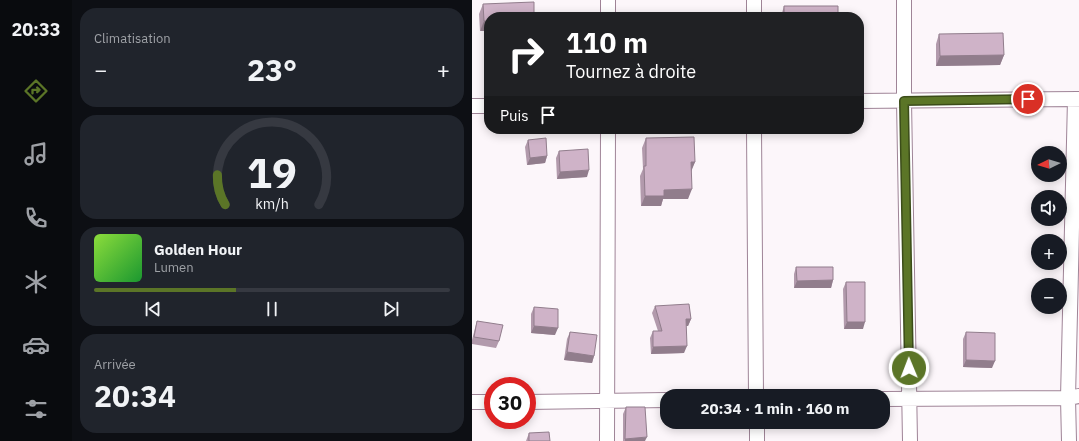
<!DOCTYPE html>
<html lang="fr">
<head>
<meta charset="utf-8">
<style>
	:root { --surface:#171b24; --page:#20242c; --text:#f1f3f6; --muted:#9ea1a6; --line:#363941; --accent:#5b7527 }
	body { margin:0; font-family:"IBM Plex Sans",sans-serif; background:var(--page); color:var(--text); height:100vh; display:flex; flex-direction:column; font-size:15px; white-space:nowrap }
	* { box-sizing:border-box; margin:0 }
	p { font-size:13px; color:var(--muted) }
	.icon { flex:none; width:22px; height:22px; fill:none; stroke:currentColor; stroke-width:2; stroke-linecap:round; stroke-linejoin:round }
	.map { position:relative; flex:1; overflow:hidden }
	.panel { display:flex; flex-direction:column; gap:8px; padding:8px; background:#0d0f14; width:400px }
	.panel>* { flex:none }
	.banner { position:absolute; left:12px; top:12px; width:380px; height:122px; border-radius:16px; box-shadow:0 2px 10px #0003; background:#202124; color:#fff; overflow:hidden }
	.needle { width:26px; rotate:265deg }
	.controls { position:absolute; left:559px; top:146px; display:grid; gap:8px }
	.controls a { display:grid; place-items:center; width:36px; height:36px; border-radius:50%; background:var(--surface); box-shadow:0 2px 10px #0003; font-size:20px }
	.speed { position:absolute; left:12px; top:377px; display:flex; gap:8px; font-size:20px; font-weight:700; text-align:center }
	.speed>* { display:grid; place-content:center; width:52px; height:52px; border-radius:50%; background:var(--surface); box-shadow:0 2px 10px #0003; line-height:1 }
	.speed .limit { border:6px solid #d22; background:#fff; color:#111 }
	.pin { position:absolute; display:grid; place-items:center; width:34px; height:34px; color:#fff; margin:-17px; border:2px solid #fff; border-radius:50%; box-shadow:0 1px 4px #0007 }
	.me { position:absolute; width:44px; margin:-22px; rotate:359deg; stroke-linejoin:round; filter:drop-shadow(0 0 3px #0008) }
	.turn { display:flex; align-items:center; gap:14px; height:84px; padding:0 16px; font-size:18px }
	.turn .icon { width:52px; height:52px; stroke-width:2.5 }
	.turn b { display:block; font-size:28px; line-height:34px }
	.then { display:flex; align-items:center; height:38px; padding:0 16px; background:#0003; gap:8px; font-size:15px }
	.big { font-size:30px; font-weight:700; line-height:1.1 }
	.panel .tile { flex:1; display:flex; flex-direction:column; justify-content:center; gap:6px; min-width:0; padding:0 14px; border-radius:16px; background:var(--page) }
	.panel .dial { align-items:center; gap:0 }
	.dial svg { height:104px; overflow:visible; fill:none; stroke:var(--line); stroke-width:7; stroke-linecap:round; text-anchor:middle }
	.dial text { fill:var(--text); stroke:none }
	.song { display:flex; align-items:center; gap:12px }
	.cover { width:48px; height:48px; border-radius:6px; background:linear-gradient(135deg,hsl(90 70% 55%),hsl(130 70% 35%)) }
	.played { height:4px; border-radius:2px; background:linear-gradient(90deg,var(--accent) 40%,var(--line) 40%) }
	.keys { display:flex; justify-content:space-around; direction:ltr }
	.heat { display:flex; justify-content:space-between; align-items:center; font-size:22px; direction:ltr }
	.trip { position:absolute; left:188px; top:389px; width:230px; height:40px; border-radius:16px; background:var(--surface); box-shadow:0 2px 10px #0003; font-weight:700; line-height:40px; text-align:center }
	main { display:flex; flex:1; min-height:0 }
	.menu { display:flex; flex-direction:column; width:72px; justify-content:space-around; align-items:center; background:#090b0e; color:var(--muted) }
	.menu .icon { width:28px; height:28px }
	.menu .selected { color:var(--accent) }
	.menu b { font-size:18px; color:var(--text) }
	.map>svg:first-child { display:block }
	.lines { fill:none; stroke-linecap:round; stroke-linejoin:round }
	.street-casing { stroke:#9f8497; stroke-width:16 }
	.street { stroke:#fff; stroke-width:14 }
	.wall { fill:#b29aac }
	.shaded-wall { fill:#917d8c }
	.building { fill:#cfb3c8; stroke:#917d8c }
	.route-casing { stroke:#3b4c19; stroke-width:10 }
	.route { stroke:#5b7527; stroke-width:7 }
</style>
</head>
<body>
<main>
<nav class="menu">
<b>20:33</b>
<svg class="icon selected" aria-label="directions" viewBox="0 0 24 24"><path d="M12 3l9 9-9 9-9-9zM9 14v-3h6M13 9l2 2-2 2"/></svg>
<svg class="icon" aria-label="music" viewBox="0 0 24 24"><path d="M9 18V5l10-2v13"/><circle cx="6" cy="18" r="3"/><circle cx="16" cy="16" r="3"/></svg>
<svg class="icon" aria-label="phone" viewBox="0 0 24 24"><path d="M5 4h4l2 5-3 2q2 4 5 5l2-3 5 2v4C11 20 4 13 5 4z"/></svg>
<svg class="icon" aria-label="climate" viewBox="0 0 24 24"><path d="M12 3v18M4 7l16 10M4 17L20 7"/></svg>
<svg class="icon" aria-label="car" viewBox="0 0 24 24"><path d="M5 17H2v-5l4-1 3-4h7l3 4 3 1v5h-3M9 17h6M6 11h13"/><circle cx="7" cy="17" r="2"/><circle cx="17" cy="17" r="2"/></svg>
<svg class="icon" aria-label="filters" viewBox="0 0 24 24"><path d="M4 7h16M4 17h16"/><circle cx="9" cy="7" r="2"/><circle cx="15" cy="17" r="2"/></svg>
</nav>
<section class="panel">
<div class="tile"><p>Climatisation</p>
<div class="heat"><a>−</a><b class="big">23°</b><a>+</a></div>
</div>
<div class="tile dial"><svg viewBox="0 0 100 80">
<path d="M14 69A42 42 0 1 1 86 69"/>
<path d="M14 69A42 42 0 0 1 8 46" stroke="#5b7527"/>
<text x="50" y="56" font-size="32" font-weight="700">19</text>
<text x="50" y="72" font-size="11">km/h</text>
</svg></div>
<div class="tile">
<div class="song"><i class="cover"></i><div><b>Golden Hour</b><p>Lumen</p></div></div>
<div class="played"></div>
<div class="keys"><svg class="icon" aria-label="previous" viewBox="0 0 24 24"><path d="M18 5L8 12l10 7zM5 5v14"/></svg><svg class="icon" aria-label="pause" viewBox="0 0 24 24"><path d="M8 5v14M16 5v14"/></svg><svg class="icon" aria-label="next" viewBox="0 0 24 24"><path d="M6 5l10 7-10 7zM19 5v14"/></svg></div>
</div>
<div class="tile"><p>Arrivée</p><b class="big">20:34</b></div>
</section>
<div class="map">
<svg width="607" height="441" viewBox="0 0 607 441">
	<rect width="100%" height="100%" fill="#fcf6fa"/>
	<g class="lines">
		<g class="street-casing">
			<path id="street" d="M282 0V17
				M432 0V101L438 441
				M136 17V0
				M387 101 607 99
				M0 106H17
				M282 129 284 396
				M411 399 596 398 607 396
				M0 402H21
				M55 402 195 400
				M285 422V441
				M135 441 136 129
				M597 441 596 398 603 99"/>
		</g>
		<use href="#street" class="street"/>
	</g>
	<path class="wall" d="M11 4 17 17 8 31 7 14Z
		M312 6 366 17H310V13Z
		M467 34 532 55 528 65 464 66V44Z
		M174 138 223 162 219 170 216 199H191L189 206H169L168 176 171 169 170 148Z
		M56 140 75 156 73 163 55 165 53 147Z
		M87 151 115 177 85 179 84 158Z
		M324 267 361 280 359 288H322V274Z
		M374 282 391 329H372L371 289Z
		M183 306 219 319 216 326H214L212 353 179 354 178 338 181 331H186L180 313Z
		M62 307 83 335 59 333V314Z
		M5 321 27 341 24 348 0 344V340L3 328Z
		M98 332 122 356 120 363 92 360 95 339Z
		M494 332 520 368 491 367V339Z
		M154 407 173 441H151V414Z
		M57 433 78 441H54Z"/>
	<path class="shaded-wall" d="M12 21H17V31H8Z
		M532 55 528 65 464 66 468 56Z
		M75 156 73 163 55 165 58 158Z
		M219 162H223L219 172Z
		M117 170 115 177 85 179 88 172Z
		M220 189 216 199H191L189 206H169L173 196 192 190Z
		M361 280 359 288H322L325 281Z
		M214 319H219L216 326H211Z
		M375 322H393L391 329H372Z
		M62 326 86 328 83 335 59 333Z
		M215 346 212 353 179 354 181 347Z
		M95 352 122 356 120 363 92 360Z
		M494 360 523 361 520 368 491 367Z
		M175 437 173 441H153V439Z"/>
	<path class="building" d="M62 2V17H17V21H12L11 4Z
		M312 6H366V17H312Z
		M531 33 532 55 468 56 467 34Z
		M222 137 223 162H219L220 189 192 190V196H173L172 166H174V138Z
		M74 138 75 156 58 158 56 140Z
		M116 149 117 170 88 172 87 151Z
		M324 267H361V280L325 281Z
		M374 282H393V322H375Z
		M217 304 219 319H214L215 346 181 347V331H190L183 306Z
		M62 307 86 309V328L62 326Z
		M5 321 31 325 27 341 2 337Z
		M98 332 125 335 122 356 95 352Z
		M494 332 523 333V361L494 360Z
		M154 407H173L175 437 153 439Z
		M77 432 78 441H57V433Z"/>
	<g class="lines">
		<g class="route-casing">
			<path id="route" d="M437 368 432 101 556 99"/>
		</g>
		<use href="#route" class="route"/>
	</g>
</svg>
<div class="controls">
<a><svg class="needle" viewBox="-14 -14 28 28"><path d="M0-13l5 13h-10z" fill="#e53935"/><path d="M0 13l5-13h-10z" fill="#9ea1a6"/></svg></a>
<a><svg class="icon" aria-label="sound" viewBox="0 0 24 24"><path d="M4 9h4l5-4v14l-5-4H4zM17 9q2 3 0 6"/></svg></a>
<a>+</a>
<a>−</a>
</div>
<div class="speed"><div class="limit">30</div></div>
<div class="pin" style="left:556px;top:99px;background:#d93025"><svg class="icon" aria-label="arrive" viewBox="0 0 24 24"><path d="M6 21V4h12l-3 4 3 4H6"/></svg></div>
<svg class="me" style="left:437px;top:368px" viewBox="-20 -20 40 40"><circle r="17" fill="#5b7527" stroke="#fff" stroke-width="3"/><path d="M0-11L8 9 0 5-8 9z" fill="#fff"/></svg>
<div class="trip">20:34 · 1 min · 160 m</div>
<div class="banner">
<div class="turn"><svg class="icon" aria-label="right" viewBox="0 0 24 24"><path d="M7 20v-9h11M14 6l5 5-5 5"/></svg><div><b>110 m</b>Tournez à droite</div></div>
<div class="then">Puis<svg class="icon" aria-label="arrive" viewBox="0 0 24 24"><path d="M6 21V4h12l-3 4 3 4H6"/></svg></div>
</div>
</div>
</main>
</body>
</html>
